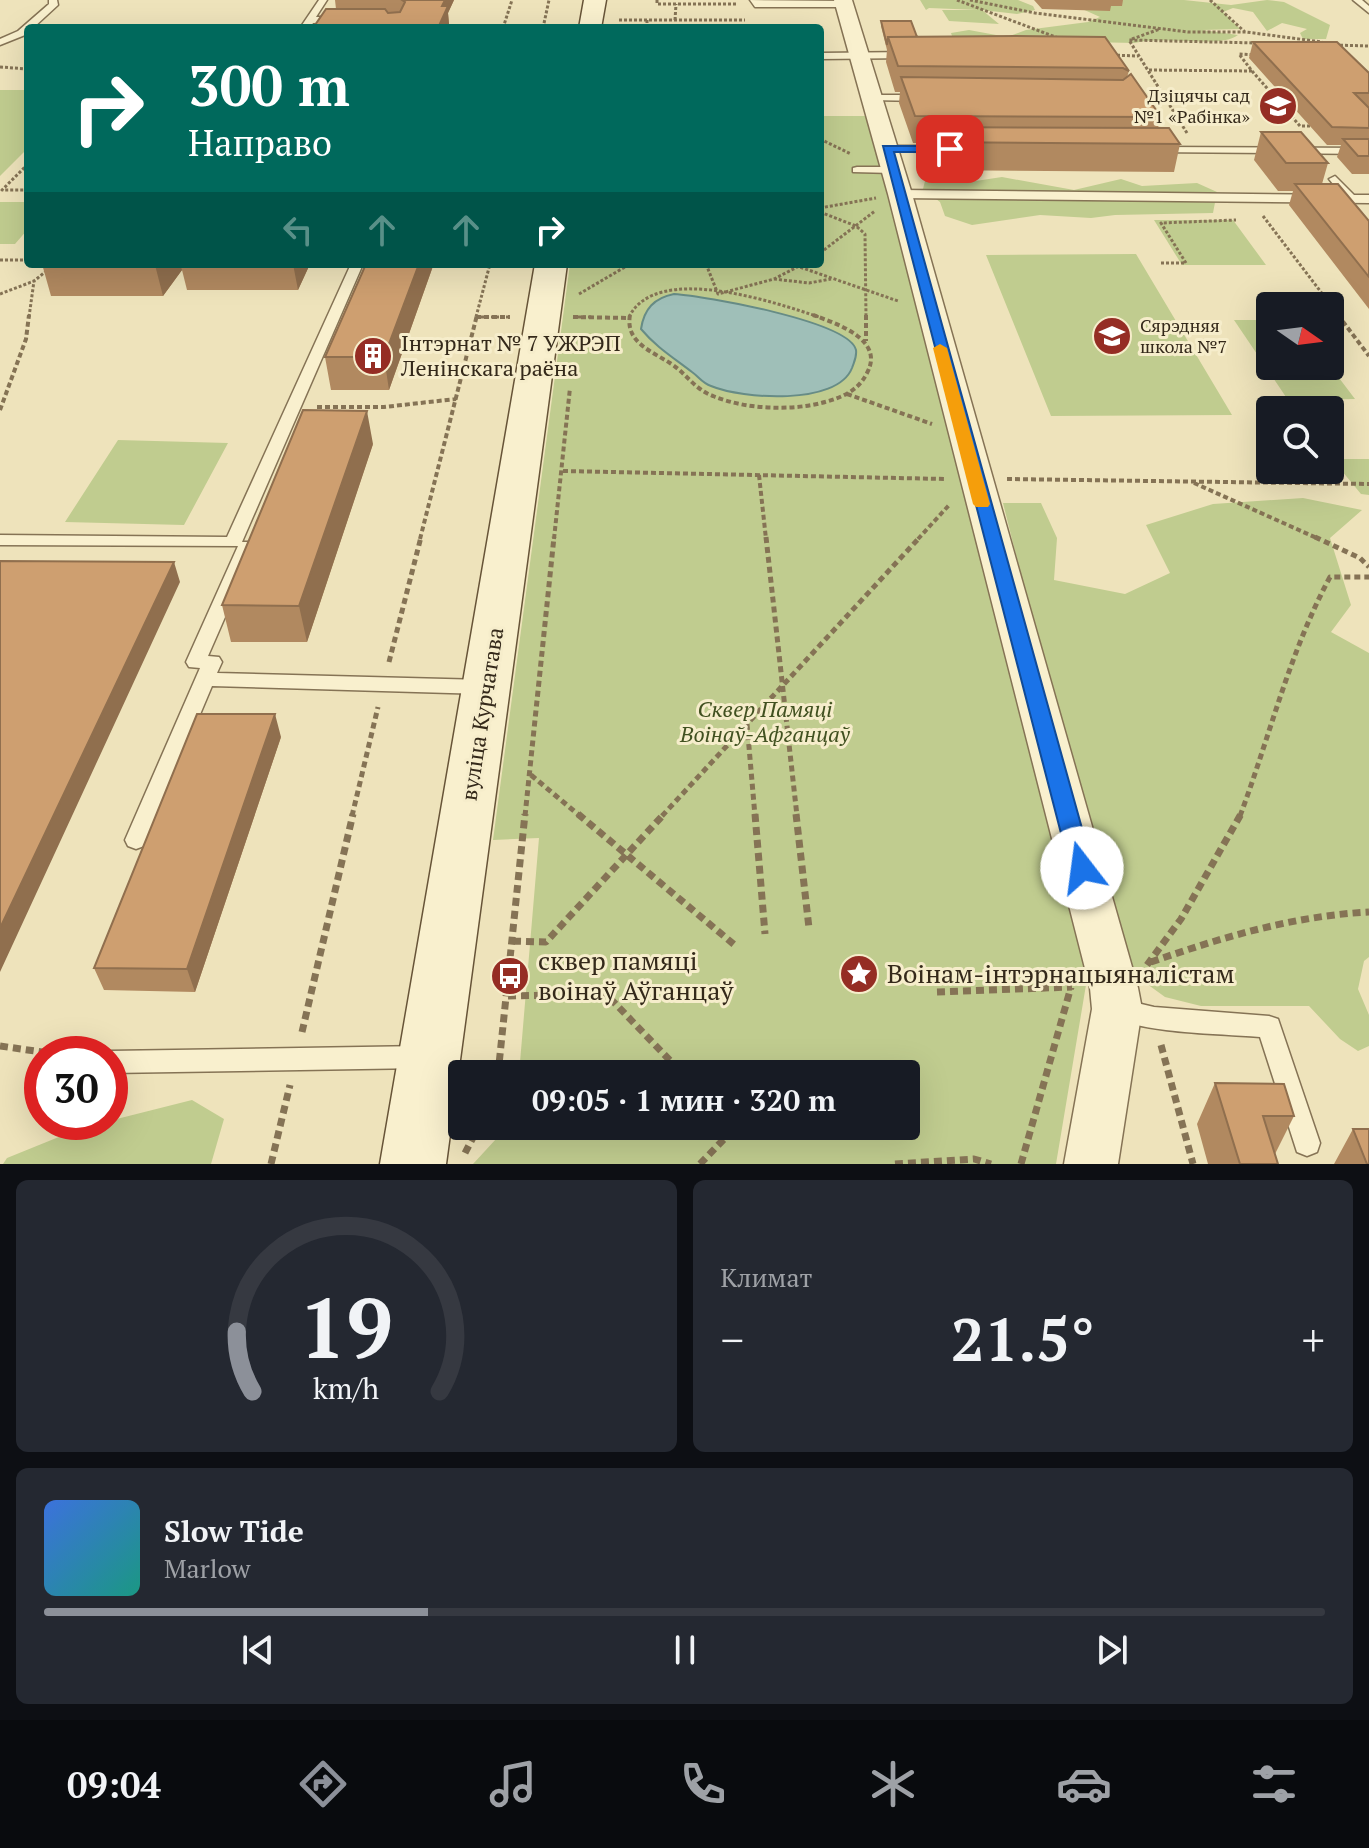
<!DOCTYPE html>
<html lang="ru">
<head>
<meta charset="utf-8">
<style>
	:root { --surface:#171b24; --page:#242831; --text:#f1f3f6; --muted:#9ea1a6; --line:#363941; --accent:#8c9099 }
	body { margin:0; font-family:"PT Serif",serif; background:var(--page); color:var(--text); height:100vh; display:flex; flex-direction:column; font-size:30px; white-space:nowrap }
	* { box-sizing:border-box; margin:0 }
	p { font-size:26px; color:var(--muted) }
	.icon { flex:none; width:44px; height:44px; fill:none; stroke:currentColor; stroke-width:2; stroke-linecap:round; stroke-linejoin:round }
	.map { position:relative; height:1164px; overflow:hidden }
	.drawer { display:flex; flex-direction:column; gap:16px; padding:16px; background:#0d0f14; flex:1 }
	.drawer>* { flex:none }
	.guide { position:absolute; left:24px; top:24px; width:800px; height:244px; border-radius:8px; box-shadow:0 8px 32px #0002; background:#00695c; color:#fff; overflow:hidden }
	.needle { width:52px; rotate:104deg }
	.controls { position:absolute; left:1256px; top:292px; display:grid; gap:16px }
	.controls a { display:grid; place-items:center; width:88px; height:88px; border-radius:8px; background:var(--surface); box-shadow:0 8px 32px #0002; font-size:40px }
	.speed { position:absolute; left:24px; top:1036px; display:flex; gap:16px; font-size:40px; font-weight:700; text-align:center }
	.speed>* { display:grid; place-content:center; width:104px; height:104px; border-radius:50%; background:var(--surface); box-shadow:0 8px 32px #0002; line-height:1 }
	.speed .limit { border:12px solid #d22; background:#fff; color:#111 }
	.pin { position:absolute; display:grid; place-items:center; width:68px; height:68px; color:#fff; margin:-34px; border-radius:16px; box-shadow:0 4px 12px #0006 }
	.me { position:absolute; width:88px; margin:-44px; rotate:345deg; stroke-linejoin:round; filter:drop-shadow(0 0 6px #0008) }
	.turn { display:flex; align-items:center; gap:28px; height:168px; padding:0 32px; font-size:36px }
	.turn .icon { width:104px; height:104px; stroke-width:2.5 }
	.turn b { display:block; font-size:56px; line-height:68px }
	.lanes { display:flex; align-items:center; height:76px; padding:0 32px; background:#0003; justify-content:center; gap:40px; direction:ltr }
	.lanes .off { opacity:.35 }
	.big { font-size:60px; font-weight:800; line-height:1.1 }
	.drawer .widget { flex:1; display:flex; flex-direction:column; justify-content:center; gap:12px; min-width:0; padding:0 28px; border-radius:12px; background:var(--page) }
	.drawer .dial { align-items:center; gap:0 }
	.dial svg { height:208px; overflow:visible; fill:none; stroke:var(--line); stroke-width:7; stroke-linecap:round; text-anchor:middle }
	.dial text { fill:var(--text); stroke:none }
	.song { display:flex; align-items:center; gap:24px }
	.cover { width:96px; height:96px; border-radius:12px; background:linear-gradient(135deg,hsl(220 70% 55%),hsl(170 70% 35%)) }
	.played { height:8px; border-radius:4px; background:linear-gradient(90deg,var(--accent) 30%,var(--line) 30%) }
	.keys { display:flex; justify-content:space-around; direction:ltr }
	.heat { display:flex; justify-content:space-between; align-items:center; font-size:44px; direction:ltr }
	.drawer .tiles { flex:1; display:grid; gap:16px; grid-template-columns:1fr 1fr }
	.widget:last-child { grid-column:span 2 }
	.trip { position:absolute; left:448px; top:1060px; width:472px; height:80px; border-radius:8px; background:var(--surface); box-shadow:0 8px 32px #0002; font-weight:800; line-height:80px; text-align:center }
	.tab-bar { display:flex; height:128px; justify-content:space-around; align-items:center; background:#090b0e; color:var(--muted) }
	.tab-bar .icon { width:56px; height:56px }
	.tab-bar .on { color:var(--accent) }
	.tab-bar b { font-size:36px; color:var(--text) }
	.map>svg:first-child { display:block }
	.green { fill:#c0cc8f }
	.water { fill:#9fbfb8; stroke:#678c86; stroke-width:2 }
	.lines { fill:none; stroke-linecap:round; stroke-linejoin:round }
	.service-casing { stroke:#857355; stroke-width:3 }
	.minor-casing { stroke:#857355; stroke-width:3 }
	.secondary-casing { stroke:#675438; stroke-width:3 }
	.path-far3 { stroke:#857355; stroke-width:3; stroke-dasharray:3 2; stroke-linecap:butt }
	.path-far2 { stroke:#857355; stroke-width:4; stroke-dasharray:5 3; stroke-linecap:butt }
	.path-far1 { stroke:#857355; stroke-width:5; stroke-dasharray:6 4; stroke-linecap:butt }
	.path { stroke:#857355; stroke-width:7; stroke-dasharray:8 5; stroke-linecap:butt }
	.service { fill:#f9f0ce; fill-rule:evenodd }
	.minor { fill:#f9f0ce; fill-rule:evenodd }
	.secondary { fill:#f9f0ce; fill-rule:evenodd }
	.wall { fill:#b18960 }
	.shaded-wall { fill:#906f4e }
	.building { fill:#ce9f70; stroke:#906f4e; stroke-width:2 }
	.route { fill:#1a73e8; stroke:#114b97; stroke-width:2 }
	.slow { fill:#f59e0b }
	.labels { text-anchor:middle; stroke-width:6; stroke-linejoin:round; paint-order:stroke }
	.far-poi-label { font-size:18px; fill:#34291a; stroke:#f6edcb; text-anchor:end }
	.poi-label { font-size:22px; fill:#34291a; stroke:#f6edcb; text-anchor:start }
	.park-label { font-size:22px; font-style:italic; fill:#415120; stroke:#f6edcb }
	.street-label { font-size:22px; fill:#34291a; stroke:#f6edcb }
	.near-poi-label { font-size:26px; fill:#34291a; stroke:#f6edcb; text-anchor:start }
</style>
</head>
<body>
<div class="map">
<svg width="1369" height="1164" viewBox="0 0 1369 1164">
	<rect width="100%" height="100%" fill="#eee3bb"/>
	<path class="green" d="M920 0H1018L1033 6 1035 10 1017 14 982 10 999 24 949 21 942 10H979L929 8 926 10Z
		M1083 0H1184L1231 5 1267 0 1284 2 1330 25 1326 39H1303L1300 33 1307 29 1282 23 1267 31 1253 12 1233 8 1223 12 1240 29 1202 30 1238 35C1220 49 1162 35 1135 43L953 39 951 33 969 30 1007 37 1026 30 1088 22 1100 17 1069 3Z
		M0 90H28V148L0 176Z
		M820 116H870L1089 967 1056 1164H473L508 1126H906V1074H519L539 838 493 840 570 264H820Z
		M1002 177 1074 190 1121 179 1142 186 1197 183 1217 192 1213 213 1115 215 1091 218 1040 215 972 225 945 216 940 202 923 189 925 181 969 182Z
		M0 202H28V229L15 244H0Z
		M1154 220H1233L1266 265H1182Z
		M1136 254 1232 415 1051 416 986 255Z
		M1234 320H1270V366H1330L1355 399 1288 400Z
		M118 440 228 443 184 525 65 522Z
		M1332 459H1369V495L1361 494Z
		M1303 498 1362 510 1330 538 1351 605 1331 632 1369 653V957L1364 961 1358 989 1369 1015V1046L1358 1051 1340 1039 1309 1006H1201L1165 997 1118 963 1003 503H1041L1057 538 1054 580 1125 594 1170 573 1146 525 1213 504Z
		M192 1100 224 1119 211 1164H3L7 1158 81 1128Z"/>
	<path class="water" d="M674 294C704 296 849 321 856 350 857 357 854 362 852 368 837 406 742 399 711 386 702 383 699 377 692 372 674 358 656 347 641 329 644 309 654 298 674 294Z"/>
	<g class="lines">
		<g class="service-casing">
			<path id="service" d="M49 0H57L58 5 33 28H28L25 35 0 45V39L18 31 49 4Z
				M319 0H327L316 17H341L344 22 313 23 310 28H300Z
				M750 0 844 1 848 4 844 7H755Z
				M1353 0H1362L1369 6V13Z
				M820 53 911 52 916 55 911 58 820 59Z
				M873 95H923L928 98 923 101 869 100V96Z
				M887 146H940L946 149 940 152 883 151V147Z
				M1154 147 1369 148V154L1150 152V148Z
				M857 167H893L899 170 893 173 853 172V168Z
				M1335 176 1354 195H1369V203L900 198 894 194 900 190 1342 195 1329 179Z
				M351 264H363L242 542H253L256 546 208 656 219 657 222 662 217 673 484 680 491 682 494 687 491 692 484 694 212 686 147 840 144 846 136 849 128 846 125 840 200 668 189 667 186 662 238 546 0 545V535L227 537Z
				M1120 999 1154 1007 1269 1016 1278 1019 1320 1143 1317 1152 1307 1156 1297 1152 1260 1037C1211 1033 1158 1034 1111 1018L1108 1010 1111 1002Z
				M423 1046 432 1049 436 1057 432 1065 423 1068 110 1073V1054H101L110 1051Z"/>
		</g>
		<g class="minor-casing">
			<path id="minor" d="M834 0H852L912 194 1138 988 1142 1009 1118 1164H1064L1092 1009 1090 988 888 194Z"/>
		</g>
		<g class="secondary-casing">
			<path id="secondary" d="M584 0H606L601 28H579Z
				M535 264H567L446 1164H380Z"/>
		</g>
		<path class="path-far3" d="M657 0V4H736
			M957 0 1058 38
			M970 0 1035 13 1188 32H1246L1322 42
			M1210 0 1245 32
			M619 20H745
			M647 20V28
			M675 20 676 4
			M503 28 512 0
			M543 28 549 0
			M1132 39 1160 29
			M1335 45 1369 46
			M1112 55 1138 56
			M0 67 28 69
			M1149 70 1252 71 1239 54 1256 55
			M1252 71 1300 126H1316
			M1143 100 1167 101
			M1187 133 1129 40 1257 43
			M820 139 851 154
			M28 164 2 190H28
			M820 208 876 198
			M820 212 856 226 865 234 866 317
			M1263 216 1340 317
			M820 253 875 211
			M0 260H28
			M1161 263H1185
			M1186 263 1161 223 1236 220
			M706 264 718 294 774 279 803 264
			M791 264 898 301
			M774 279 809 283 831 279
			M0 294 34 281 55 264
			M579 294 630 264
			M29 317 34 281
			M476 317H510
			M476 317 490 264
			M573 317H592
			M629 317C656 262 774 302 819 317"/>
		<path class="path-far2" d="M630 315C625 342 651 351 670 363 686 373 694 389 713 396 749 411 804 412 840 397 852 392 861 385 867 373 885 340 838 324 813 315
			M866 315V341
			M1338 315 1369 356
			M476 317H510
			M573 317 629 318
			M847 394 932 424
			M317 407H384L456 399
			M0 410 26 339 29 315
			M563 471 945 479
			M759 475 766 539
			M1007 479 1369 484
			M1194 483 1319 539
			M420 539 477 315
			M554 539 570 388
			M918 539 950 504"/>
		<path class="path-far1" d="M766 537 797 816
			M1315 537 1360 558 1369 567
			M389 662 421 537
			M747 724 755 816
			M531 775 580 816
			M352 816 378 707
			M525 816 554 537
			M662 816 920 537
			M1240 816C1270 736 1289 653 1330 577H1369"/>
		<path class="path" d="M578 814 737 947
			M755 814 765 934
			M796 814 809 928
			M513 941 546 942 664 814
			M1151 962C1223 937 1293 916 1369 912
			M1147 965 1181 919 1241 814
			M937 992 1072 987
			M508 996 606 994 683 1074
			M302 1032 353 814
			M1161 1045 1193 1164
			M0 1046 56 1054
			M498 1074 525 814
			M465 1153 479 1126
			M271 1164 290 1085
			M700 1164 725 1138
			M895 1164 974 1159 991 1164
			M1021 1164 1071 987"/>
		<use href="#service" class="service"/>
		<use href="#minor" class="minor"/>
		<use href="#secondary" class="secondary"/>
	</g>
	<path class="wall" d="M335 0H454L448 13 449 24 336 9Z
		M1034 0H1123L1122 6H1111L1110 11 1042 9Z
		M881 21 917 37H1105L1129 71 1127 77 1161 117 1158 128 1180 144 1174 172 920 170 916 154 917 143H913L899 103 900 92H895L886 62 887 50 881 26Z
		M1253 42 1369 73V174H1352L1337 157 1341 145H1327L1249 58Z
		M1261 132 1328 163 1322 184 1369 221V309L1289 205 1293 191H1278L1254 160Z
		M42 264H310L298 290H187L182 270 163 296H51Z
		M433 266 389 390H331L325 357Z
		M373 444 307 642H231L222 605Z
		M281 737 195 992 104 990 94 968Z
		M1215 1083 1294 1116 1275 1154 1278 1164H1208L1197 1124Z
		M1353 1129 1369 1164H1334Z"/>
	<path class="shaded-wall" d="M445 0H454L448 13 449 24 448 28H438L442 6Z
		M156 264H180L182 270 163 296 155 265Z
		M293 264H310L298 290Z
		M419 264H433V266L389 390 384 357Z
		M367 411 373 444 307 642 299 606Z
		M174 562 180 582 0 972V928Z
		M275 714 281 737 195 992 187 969Z"/>
	<path class="building" d="M402 0H445L442 6H448L438 28H313L326 9H385L388 13 400 12 405 2Z
		M881 21H911L917 37H888L887 45Z
		M1016 36 1105 37 1129 71 1123 68 898 66 888 37Z
		M1253 42H1337L1369 73V93H1354L1369 108V128L1332 127Z
		M1131 74 1161 117 915 116 901 77 1123 80Z
		M919 127 1169 128 1180 144 923 142Z
		M1261 132H1301L1328 163H1286Z
		M1343 139H1369V156H1358Z
		M1295 184H1338L1369 221V277Z
		M42 264H156L155 265H41Z
		M366 264H419L384 357H325Z
		M303 410 367 411 299 606 222 605Z
		M0 561 174 562 0 928Z
		M197 714H275L187 969 94 968Z
		M1215 1083 1284 1084 1294 1116H1263L1278 1164H1240Z
		M1353 1129H1369V1164H1367Z"/>
	<path class="route" d="M883 146H950L955 149 950 152H894L1093 868 1090 874 1082 877 1074 874 1070 868Z"/>
	<path class="slow" d="M940 344 947 348 990 504 988 507H976L973 504 933 348Z"/>
	<defs>
		<g id="school-disc" transform="scale(2)"><circle r="9.5" fill="#952d24" stroke="#f6edcb"/><path d="M0-5L7-2L0 1L-7-2ZM-4 1L0 2.5L4 1V4Q0 6-4 4Z" fill="#fff"/></g>
		<g id="building-disc" transform="scale(2)"><circle r="9.5" fill="#952d24" stroke="#f6edcb"/><path d="M-4-6H4V6H1V3H-1V6H-4ZM-2.5-4.3h1.7v1.8h-1.7ZM.8-4.3h1.7v1.8H.8ZM-2.5-1h1.7V.8h-1.7ZM.8-1h1.7V.8H.8Z" fill="#fff"/></g>
		<g id="sight-disc" transform="scale(2)"><circle r="9.5" fill="#952d24" stroke="#f6edcb"/><path d="M0-6L1.8-2.2L6-1.7L2.9 1.2L3.7 5.4L0 3.3L-3.7 5.4L-2.9 1.2L-6-1.7L-1.8-2.2Z" fill="#fff"/></g>
		<g id="bus-disc" transform="scale(2)"><circle r="9.5" fill="#952d24" stroke="#f6edcb"/><path d="M-5-6H5V4H4V6H2V4H-2V6H-4V4H-5ZM-3.5-4V0h7V-4ZM-3.5 1.2v1.5H-2V1.2ZM2 1.2v1.5H3.5V1.2Z" fill="#fff"/></g>
	</defs>
	<g fill-rule="evenodd">
		<use href="#school-disc" x="1278" y="106"/>
		<use href="#school-disc" x="1112" y="336"/>
		<use href="#building-disc" x="373" y="356"/>
		<use href="#sight-disc" x="859" y="974"/>
		<use href="#bus-disc" x="510" y="976"/>
	</g>
	<g class="labels">
		<g class="far-poi-label">
			<text x="1250" y="102">Дзіцячы сад<tspan x="1250" dy="21">№1 «Рабінка»</tspan></text>
			<text x="1140" y="332" text-anchor="start">Сярэдняя<tspan x="1140" dy="21">школа №7</tspan></text>
		</g>
		<g class="poi-label">
			<text x="401" y="351">Інтэрнат № 7 УЖРЭП<tspan x="401" dy="25">Ленінскага раёна</tspan></text>
		</g>
		<g class="park-label">
			<text x="765" y="717">Сквер Памяці<tspan x="765" dy="25">Воінаў-Афганцаў</tspan></text>
		</g>
		<g class="street-label">
			<text transform="translate(482 714) rotate(-81)" y="8">вуліца Курчатава</text>
		</g>
		<g class="near-poi-label">
			<text x="538" y="970">сквер памяці<tspan x="538" dy="30">воінаў Аўганцаў</tspan></text>
			<text x="887" y="983">Воінам-інтэрнацыяналістам</text>
		</g>
	</g>
</svg>
<div class="controls">
<a><svg class="needle" viewBox="-14 -14 28 28"><path d="M0-13l5 13h-10z" fill="#e53935"/><path d="M0 13l5-13h-10z" fill="#9ea1a6"/></svg></a>
<a><svg class="icon" aria-label="search" viewBox="0 0 24 24"><circle cx="10" cy="10" r="6"/><path d="M15 15l6 6"/></svg></a>
</div>
<div class="speed"><div class="limit">30</div></div>
<div class="pin" style="left:950px;top:149px;background:#d93025"><svg class="icon" aria-label="arrive" viewBox="0 0 24 24"><path d="M6 21V4h12l-3 4 3 4H6"/></svg></div>
<svg class="me" style="left:1082px;top:868px" viewBox="-20 -20 40 40"><circle r="19" fill="#fff"/><path d="M0-13L10 11 0 6-10 11z" fill="#1a73e8"/></svg>
<div class="trip">09:05 · 1 мин · 320 m</div>
<div class="guide">
<div class="turn"><svg class="icon" aria-label="right" viewBox="0 0 24 24"><path d="M7 20v-9h11M14 6l5 5-5 5"/></svg><div><b>300 m</b>Направо</div></div>
<div class="lanes"><svg class="icon off" aria-label="left" viewBox="0 0 24 24"><path d="M17 20v-9H6M10 6l-5 5 5 5"/></svg><svg class="icon off" aria-label="ahead" viewBox="0 0 24 24"><path d="M12 20V5M6 11l6-6 6 6"/></svg><svg class="icon off" aria-label="ahead" viewBox="0 0 24 24"><path d="M12 20V5M6 11l6-6 6 6"/></svg><svg class="icon" aria-label="right" viewBox="0 0 24 24"><path d="M7 20v-9h11M14 6l5 5-5 5"/></svg></div>
</div>
</div>
<section class="drawer">
<div class="tiles">
<div class="widget dial"><svg viewBox="0 0 100 80">
<path d="M14 69A42 42 0 1 1 86 69"/>
<path d="M14 69A42 42 0 0 1 8 46" stroke="#8c9099"/>
<text x="50" y="56" font-size="32" font-weight="700">19</text>
<text x="50" y="72" font-size="11">km/h</text>
</svg></div>
<div class="widget"><p>Климат</p>
<div class="heat"><a>−</a><b class="big">21.5°</b><a>+</a></div>
</div>
<div class="widget">
<div class="song"><i class="cover"></i><div><b>Slow Tide</b><p>Marlow</p></div></div>
<div class="played"></div>
<div class="keys"><svg class="icon" aria-label="previous" viewBox="0 0 24 24"><path d="M18 5L8 12l10 7zM5 5v14"/></svg><svg class="icon" aria-label="pause" viewBox="0 0 24 24"><path d="M8 5v14M16 5v14"/></svg><svg class="icon" aria-label="next" viewBox="0 0 24 24"><path d="M6 5l10 7-10 7zM19 5v14"/></svg></div>
</div>
</div>
</section>
<nav class="tab-bar">
<b>09:04</b>
<svg class="icon on" aria-label="directions" viewBox="0 0 24 24"><path d="M12 3l9 9-9 9-9-9zM9 14v-3h6M13 9l2 2-2 2"/></svg>
<svg class="icon" aria-label="music" viewBox="0 0 24 24"><path d="M9 18V5l10-2v13"/><circle cx="6" cy="18" r="3"/><circle cx="16" cy="16" r="3"/></svg>
<svg class="icon" aria-label="phone" viewBox="0 0 24 24"><path d="M5 4h4l2 5-3 2q2 4 5 5l2-3 5 2v4C11 20 4 13 5 4z"/></svg>
<svg class="icon" aria-label="climate" viewBox="0 0 24 24"><path d="M12 3v18M4 7l16 10M4 17L20 7"/></svg>
<svg class="icon" aria-label="car" viewBox="0 0 24 24"><path d="M5 17H2v-5l4-1 3-4h7l3 4 3 1v5h-3M9 17h6M6 11h13"/><circle cx="7" cy="17" r="2"/><circle cx="17" cy="17" r="2"/></svg>
<svg class="icon" aria-label="filters" viewBox="0 0 24 24"><path d="M4 7h16M4 17h16"/><circle cx="9" cy="7" r="2"/><circle cx="15" cy="17" r="2"/></svg>
</nav>
</body>
</html>
